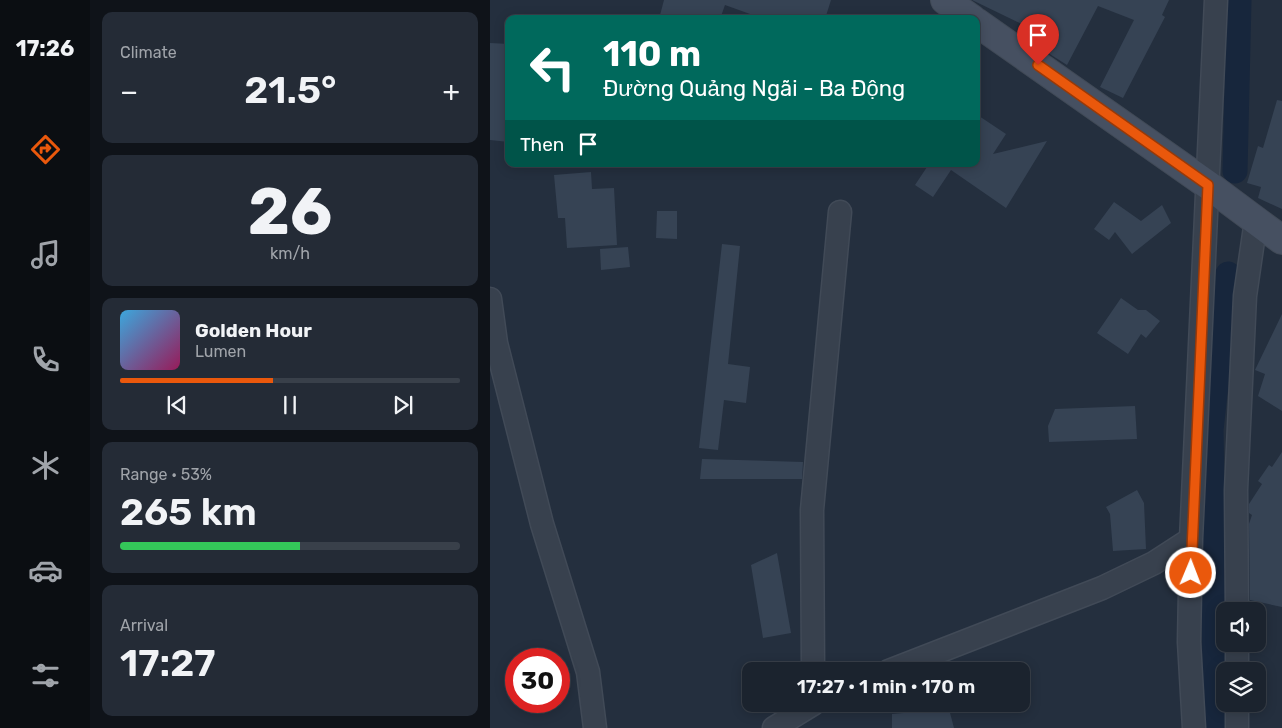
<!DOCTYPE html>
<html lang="en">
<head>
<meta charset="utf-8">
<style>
	:root { --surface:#1b232e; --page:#242b36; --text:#f1f3f6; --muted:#a0a4aa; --line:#39404a; --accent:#ea580c }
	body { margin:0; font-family:Rubik,sans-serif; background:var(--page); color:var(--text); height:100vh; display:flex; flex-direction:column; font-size:19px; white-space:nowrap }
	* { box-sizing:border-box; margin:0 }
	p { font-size:16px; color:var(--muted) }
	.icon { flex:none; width:28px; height:28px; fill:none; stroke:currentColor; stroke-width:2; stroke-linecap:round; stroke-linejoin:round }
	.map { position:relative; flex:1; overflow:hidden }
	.details { display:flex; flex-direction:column; gap:12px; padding:12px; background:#0f1319; width:400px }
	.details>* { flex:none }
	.banner { position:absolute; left:15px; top:15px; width:475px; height:152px; border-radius:10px; box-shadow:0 2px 12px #0003,0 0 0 1px var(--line); background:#00695c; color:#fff; overflow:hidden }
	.fabs { position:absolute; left:726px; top:602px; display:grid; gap:10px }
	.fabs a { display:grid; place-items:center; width:50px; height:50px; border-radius:10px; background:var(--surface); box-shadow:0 2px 12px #0003,0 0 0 1px var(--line); font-size:25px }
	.speed { position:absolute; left:15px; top:648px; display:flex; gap:10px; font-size:25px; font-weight:700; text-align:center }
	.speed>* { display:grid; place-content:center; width:65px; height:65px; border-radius:50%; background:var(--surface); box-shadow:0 2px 12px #0003,0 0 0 1px var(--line); line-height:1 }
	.speed .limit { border:8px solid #d22; background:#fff; color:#111 }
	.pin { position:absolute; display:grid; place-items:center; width:42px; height:42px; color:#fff; margin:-51px -21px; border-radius:50% 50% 50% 0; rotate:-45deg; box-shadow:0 0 5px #0007 }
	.pin .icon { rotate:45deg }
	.me { position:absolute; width:55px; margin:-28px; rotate:1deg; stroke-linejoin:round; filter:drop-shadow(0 0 4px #0008) }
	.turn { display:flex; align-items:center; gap:18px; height:105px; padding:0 15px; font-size:22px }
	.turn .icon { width:65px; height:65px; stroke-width:2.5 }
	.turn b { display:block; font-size:35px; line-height:42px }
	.then { display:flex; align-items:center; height:48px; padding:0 15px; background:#0003; gap:10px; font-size:19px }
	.big { font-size:38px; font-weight:600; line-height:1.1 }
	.details .tile { flex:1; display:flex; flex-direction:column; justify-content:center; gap:8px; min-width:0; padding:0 18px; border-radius:10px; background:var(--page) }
	.details .dial { align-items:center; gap:0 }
	.dial b { font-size:65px; line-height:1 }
	.song { display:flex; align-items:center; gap:15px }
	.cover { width:60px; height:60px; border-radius:8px; background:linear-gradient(135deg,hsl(200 70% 55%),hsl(330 70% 35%)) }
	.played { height:5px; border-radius:2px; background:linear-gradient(90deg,var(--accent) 45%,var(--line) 45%) }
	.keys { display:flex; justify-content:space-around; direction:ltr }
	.heat { display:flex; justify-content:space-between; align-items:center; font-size:28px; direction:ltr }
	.charge { height:8px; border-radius:4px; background:linear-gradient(90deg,#34c759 53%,var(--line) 0) }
	.trip { position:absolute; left:252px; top:662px; width:288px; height:50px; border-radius:10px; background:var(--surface); box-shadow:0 2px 12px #0003,0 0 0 1px var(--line); font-weight:600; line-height:50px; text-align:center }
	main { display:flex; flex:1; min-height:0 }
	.dock { display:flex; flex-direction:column; width:90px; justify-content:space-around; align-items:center; background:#0b0e12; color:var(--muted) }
	.dock .icon { width:35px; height:35px }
	.dock .selected { color:var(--accent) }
	.dock b { font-size:22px; color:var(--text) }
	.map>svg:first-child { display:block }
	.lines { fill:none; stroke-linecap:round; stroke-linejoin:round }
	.canal { stroke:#17263c; stroke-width:25 }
	.building { fill:#364354 }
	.street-casing { stroke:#414a57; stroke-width:25 }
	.secondary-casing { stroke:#414a57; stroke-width:30 }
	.street { stroke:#38414e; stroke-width:22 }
	.secondary { stroke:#465061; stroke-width:28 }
	.route-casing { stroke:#983908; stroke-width:12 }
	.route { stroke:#ea580c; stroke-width:9 }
</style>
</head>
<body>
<main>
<nav class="dock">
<b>17:26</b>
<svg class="icon selected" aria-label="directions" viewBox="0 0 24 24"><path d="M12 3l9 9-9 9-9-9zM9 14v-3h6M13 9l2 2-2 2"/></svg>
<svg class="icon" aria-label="music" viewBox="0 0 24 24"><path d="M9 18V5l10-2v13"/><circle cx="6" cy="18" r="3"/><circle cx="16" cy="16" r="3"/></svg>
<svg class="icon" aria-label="phone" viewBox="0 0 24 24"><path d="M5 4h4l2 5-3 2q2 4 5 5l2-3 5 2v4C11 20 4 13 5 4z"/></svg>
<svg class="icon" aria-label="climate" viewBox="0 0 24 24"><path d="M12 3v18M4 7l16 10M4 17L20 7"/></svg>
<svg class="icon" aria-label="car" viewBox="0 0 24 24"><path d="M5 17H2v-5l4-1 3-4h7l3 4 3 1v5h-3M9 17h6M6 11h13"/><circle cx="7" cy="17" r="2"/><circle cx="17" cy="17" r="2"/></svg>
<svg class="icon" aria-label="filters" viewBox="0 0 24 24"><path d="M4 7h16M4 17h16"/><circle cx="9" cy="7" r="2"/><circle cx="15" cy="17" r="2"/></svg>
</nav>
<section class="details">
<div class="tile"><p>Climate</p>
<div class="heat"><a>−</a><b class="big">21.5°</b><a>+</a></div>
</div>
<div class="tile dial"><b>26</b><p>km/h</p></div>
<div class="tile">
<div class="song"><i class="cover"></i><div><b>Golden Hour</b><p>Lumen</p></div></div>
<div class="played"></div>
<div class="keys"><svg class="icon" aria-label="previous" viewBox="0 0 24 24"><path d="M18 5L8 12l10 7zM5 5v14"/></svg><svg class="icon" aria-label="pause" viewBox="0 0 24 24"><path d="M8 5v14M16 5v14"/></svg><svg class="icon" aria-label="next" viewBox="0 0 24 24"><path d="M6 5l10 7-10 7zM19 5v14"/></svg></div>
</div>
<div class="tile"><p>Range · 53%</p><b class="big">265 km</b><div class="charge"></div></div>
<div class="tile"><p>Arrival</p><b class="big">17:27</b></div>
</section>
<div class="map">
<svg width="792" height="728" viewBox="0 0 792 728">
	<rect width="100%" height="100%" fill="#242f3e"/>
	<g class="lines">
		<path class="canal" d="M745 171 749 0
			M726 728 721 430 738 274"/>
	</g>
	<path class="building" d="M174 0H341L335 19H274L235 5 230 19H169Z
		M482 0H679L672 15 675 17 633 98 610 87 644 20 608 6 577 65 544 44 550 33Z
		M0 43 19 44V142L0 140Z
		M787 100 792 101V209L768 198 771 187 757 183 768 146 773 148Z
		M486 114 516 134 503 154 557 141 516 208 461 170 443 197 425 185 439 164H486Z
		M101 172 102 189 124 188 127 245 77 248 75 218H68L64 175Z
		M624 202 651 221 672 205 681 223 642 254 625 232 619 240 604 229Z
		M167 211H187V239L166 238Z
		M232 244 250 246 238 364 260 367 256 403 234 400 228 450 209 448Z
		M138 247 140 267 111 270 110 249Z
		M631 298 648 310H656L670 321 656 338 651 334 638 354 607 333Z
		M792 314V411L768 396 775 374 765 370Z
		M645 406 647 439 559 442 558 426 565 409Z
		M792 452V607L760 600 759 524 762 515 759 513V504L772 484 768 481 779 465 782 467Z
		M212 459 313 462 312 479H210Z
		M647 490 654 503 656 549 623 551 620 514 616 507Z
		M287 553 301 633 273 638 261 565Z
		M459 709 464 728H402V714Z"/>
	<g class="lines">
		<g class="street-casing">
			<path id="street" d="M0 299 6 343 52 524 98 672 105 728
				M747 611 746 490 755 296 766 220
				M747 644V671
				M323 671 322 510 350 212
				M399 671 612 588 664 563 701 539
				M747 704V728
				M284 728 323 704
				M704 728 699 642 701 539 726 0"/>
		</g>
		<g class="secondary-casing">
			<path id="secondary" d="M455 0 482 19
				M486 22 718 185 792 240"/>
		</g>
		<use href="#street" class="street"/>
		<use href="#secondary" class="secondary"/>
	</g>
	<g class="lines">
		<g class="route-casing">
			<path id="route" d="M548 65 718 185 701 573"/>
		</g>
		<use href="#route" class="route"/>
	</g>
</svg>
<div class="fabs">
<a><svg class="icon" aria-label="sound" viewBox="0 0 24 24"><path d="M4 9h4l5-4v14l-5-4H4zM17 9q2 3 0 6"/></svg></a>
<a><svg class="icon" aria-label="layers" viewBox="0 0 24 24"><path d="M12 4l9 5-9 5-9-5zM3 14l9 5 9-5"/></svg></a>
</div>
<div class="speed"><div class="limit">30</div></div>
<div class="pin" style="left:548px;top:65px;background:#d93025"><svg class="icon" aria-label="arrive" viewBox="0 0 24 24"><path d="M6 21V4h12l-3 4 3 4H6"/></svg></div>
<svg class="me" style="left:701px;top:573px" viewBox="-20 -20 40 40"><circle r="17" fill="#ea580c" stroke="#fff" stroke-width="3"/><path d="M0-11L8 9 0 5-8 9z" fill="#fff"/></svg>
<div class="trip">17:27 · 1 min · 170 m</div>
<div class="banner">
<div class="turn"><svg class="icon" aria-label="left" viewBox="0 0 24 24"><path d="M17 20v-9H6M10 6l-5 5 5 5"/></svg><div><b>110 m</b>Đường Quảng Ngãi - Ba Động</div></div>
<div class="then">Then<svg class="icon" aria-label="arrive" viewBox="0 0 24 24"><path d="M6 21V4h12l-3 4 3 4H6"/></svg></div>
</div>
</div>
</main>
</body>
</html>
